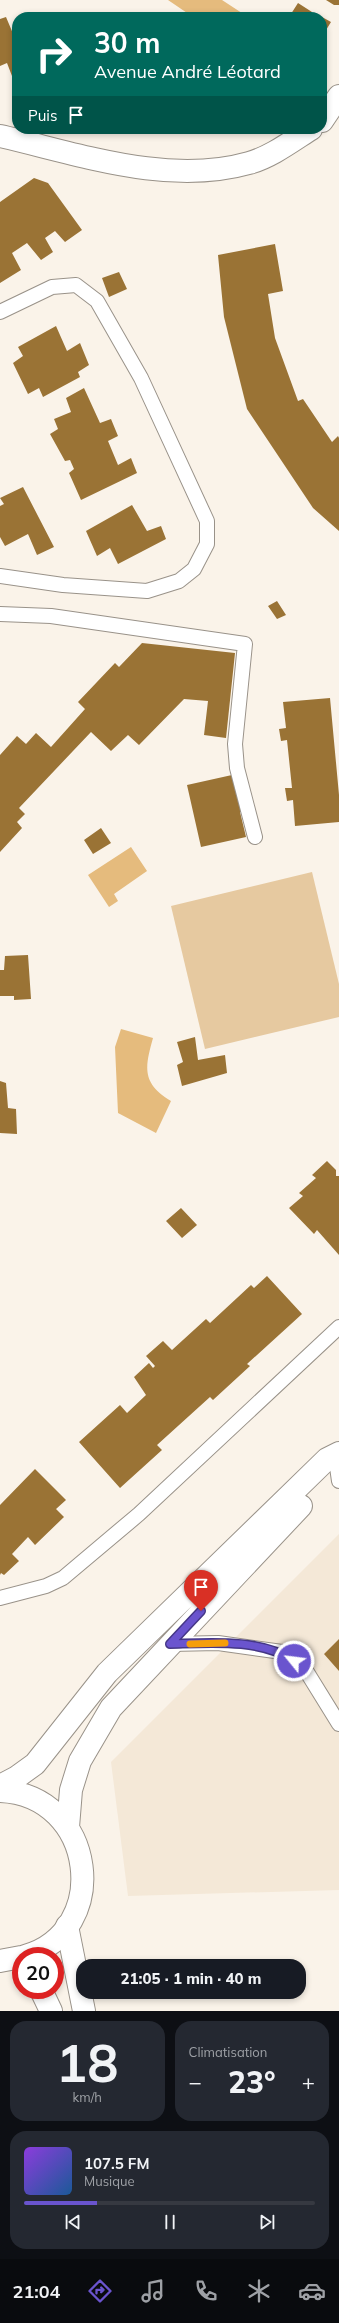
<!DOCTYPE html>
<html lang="fr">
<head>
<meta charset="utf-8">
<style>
	:root { --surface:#171b24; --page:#242831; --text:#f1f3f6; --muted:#9ea1a6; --line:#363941; --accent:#6a54ce }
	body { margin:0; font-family:Mulish,sans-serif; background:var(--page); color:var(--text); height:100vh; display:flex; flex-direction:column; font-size:15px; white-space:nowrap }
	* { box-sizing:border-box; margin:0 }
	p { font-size:13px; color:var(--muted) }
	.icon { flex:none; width:22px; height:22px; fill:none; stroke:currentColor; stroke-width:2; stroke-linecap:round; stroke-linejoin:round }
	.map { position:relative; height:2011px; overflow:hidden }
	.side { display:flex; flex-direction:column; gap:10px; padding:10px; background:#0d0f14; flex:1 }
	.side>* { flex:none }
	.banner { position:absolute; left:12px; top:12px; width:315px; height:122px; border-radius:16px; box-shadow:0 2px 6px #0003; background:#00695c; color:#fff; overflow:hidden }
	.speed { position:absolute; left:12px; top:1947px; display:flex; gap:8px; font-size:20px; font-weight:700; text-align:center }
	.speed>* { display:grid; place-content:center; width:52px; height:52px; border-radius:50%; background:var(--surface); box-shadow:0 2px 6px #0003; line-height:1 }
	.speed .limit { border:6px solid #d22; background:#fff; color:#111 }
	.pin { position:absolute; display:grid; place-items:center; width:34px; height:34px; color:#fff; margin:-41px -17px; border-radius:50% 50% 50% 0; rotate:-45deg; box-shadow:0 0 4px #0007 }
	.pin .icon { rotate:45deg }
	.me { position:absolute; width:44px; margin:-22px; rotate:299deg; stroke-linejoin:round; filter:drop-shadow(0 0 3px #0008) }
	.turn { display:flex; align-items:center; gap:14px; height:84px; padding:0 16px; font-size:18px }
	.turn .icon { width:52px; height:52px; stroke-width:2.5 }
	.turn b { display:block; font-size:28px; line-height:34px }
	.then { display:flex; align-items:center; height:38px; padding:0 16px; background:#0003; gap:8px; font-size:15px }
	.big { font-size:30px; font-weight:800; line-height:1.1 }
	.side .tile { flex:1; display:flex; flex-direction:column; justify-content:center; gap:6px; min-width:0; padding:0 14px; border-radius:16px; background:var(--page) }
	.side .dial { align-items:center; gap:0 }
	.dial b { font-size:52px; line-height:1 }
	.song { display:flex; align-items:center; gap:12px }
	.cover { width:48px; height:48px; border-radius:6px; background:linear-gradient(135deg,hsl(270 70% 55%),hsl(210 70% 35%)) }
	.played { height:4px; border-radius:2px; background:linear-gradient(90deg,var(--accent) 25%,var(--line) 25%) }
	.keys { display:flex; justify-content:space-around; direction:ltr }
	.heat { display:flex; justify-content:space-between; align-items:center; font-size:22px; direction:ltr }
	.side .tiles { flex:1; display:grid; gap:10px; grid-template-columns:1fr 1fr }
	.tile:last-child { grid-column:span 2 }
	.trip { position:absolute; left:76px; top:1959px; width:230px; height:40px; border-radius:16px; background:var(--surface); box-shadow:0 2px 6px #0003; font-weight:800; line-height:40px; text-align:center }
	.tab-bar { display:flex; height:64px; justify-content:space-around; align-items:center; background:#090b0e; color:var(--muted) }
	.tab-bar .icon { width:28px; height:28px }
	.tab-bar .active { color:var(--accent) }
	.tab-bar b { font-size:18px; color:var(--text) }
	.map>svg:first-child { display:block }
	.built { fill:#f4e8d7 }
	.green { fill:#e6c9a0 }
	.water { fill:#e5bb7d }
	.building { fill:#9a7335 }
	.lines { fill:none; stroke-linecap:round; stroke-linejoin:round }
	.service-casing { stroke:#999289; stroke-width:16 }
	.minor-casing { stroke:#999289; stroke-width:24 }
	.secondary-casing { stroke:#999289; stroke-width:24 }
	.service { stroke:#fff; stroke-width:14 }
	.minor { stroke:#fff; stroke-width:22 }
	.secondary { stroke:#fff; stroke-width:22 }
	.route-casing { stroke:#453786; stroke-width:10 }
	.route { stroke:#6a54ce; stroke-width:7 }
	.slow { stroke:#f59e0b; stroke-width:7 }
</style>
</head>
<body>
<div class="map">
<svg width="339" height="2011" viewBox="0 0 339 2011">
	<rect width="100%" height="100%" fill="#faf3e9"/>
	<path class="built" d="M339 1534V1890L128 1896 111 1762Z"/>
	<path class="green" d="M312 872 339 984V1017L205 1049 171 906Z"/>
	<path class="water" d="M168 0H222L248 17H193Z
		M131 847 147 871 114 894 118 901 109 907 88 875Z
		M121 1029 153 1038C145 1067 141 1083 171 1101L156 1133 118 1113 115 1047Z"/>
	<path class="building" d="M326 0H339V5H334Z
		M298 3 312 12 309 17H289Z
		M6 17 14 36 17 35V89L7 63 0 66V19Z
		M322 17 331 22 323 35 322 34Z
		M34 178 48 183 82 230 65 242 55 231 45 238 53 252 41 260 27 243 12 253 21 270 0 283V202Z
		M275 244 283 291 268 294 275 338 298 401 303 399 332 442 338 436 339 438V531L313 508 247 409 224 317 218 255Z
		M119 272 127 289 109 297 102 278Z
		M56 326 67 351 80 343 89 365 78 372 80 377 43 397 39 388 28 394 13 363 23 356 18 347Z
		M84 388 100 423 111 419 118 436 108 441 118 465 131 458 137 473 81 500 69 473 74 469 70 460 65 461 50 434 58 429 54 419 71 412 66 398Z
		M23 487 54 547 37 555 28 534 5 546 0 537V506L4 504 0 498Z
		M132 505 147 531 161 526 166 539 118 564 110 548 97 556 86 531Z
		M277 601 286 615 277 619 268 606Z
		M142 643 235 653 226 738 204 735 208 701 184 699 139 745 128 735 111 751 91 732 19 808 25 814 17 822 22 828 0 852V755L17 736 26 744 36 733 51 747 85 709 78 702 115 663 119 667Z
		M330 698 339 795V822L295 826 293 800 287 801 285 788H292L287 740 281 741 279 729 286 728 283 702Z
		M232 775 246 810 240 812 246 837 201 847 187 785Z
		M101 828 111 843 93 854 84 840Z
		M28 955 31 999 14 1000V996H0V970H4L5 956Z
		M195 1037 198 1060 225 1055 227 1073 182 1086 177 1065 183 1062 177 1042Z
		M0 1081 6 1083 8 1108 16 1109 17 1134 0 1133Z
		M327 1161 336 1170V1176H339V1255L317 1230 314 1234 289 1208 303 1196 299 1193 316 1178 312 1175Z
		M181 1208 197 1225 182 1238 166 1221Z
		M267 1276 302 1314 247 1364 250 1366 213 1400 210 1397 157 1445 162 1450 120 1488 79 1442 120 1405 127 1413 146 1395 134 1377 149 1363 153 1368 155 1366 146 1356 163 1341 172 1350 206 1319 210 1323 251 1285 254 1288Z
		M35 1469 66 1500 56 1509 64 1517 35 1545 28 1537 12 1554 19 1561 4 1575 1 1573 0 1575V1505Z
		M339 1639V1671L324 1654Z"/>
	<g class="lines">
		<g class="service-casing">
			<path id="service" d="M0 312 52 287 76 285 97 301 141 378 207 521V544L194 569 179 581 147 591 63 585 0 576
				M0 614 51 616 245 644 235 744 237 768 255 837
				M337 1467 339 1481
				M0 1598 46 1586 63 1578 139 1514 339 1327
				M170 1644 218 1643 282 1652 305 1669 339 1724"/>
		</g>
		<g class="minor-casing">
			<path id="minor" d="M322 121 339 96
				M0 136C79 154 168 186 249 163 271 157 292 141 311 129
				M67 1926 84 2011
				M41 1990 51 2011"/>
		</g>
		<g class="secondary-casing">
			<path id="secondary" d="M0 1786 17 1777 35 1764 107 1673 327 1459 339 1453
				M0 1791C97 1795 112 1932 25 1956
				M68 1827 71 1790 80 1761 111 1708 301 1506
				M0 1961 21 1957"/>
		</g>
		<use href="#service" class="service"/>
		<use href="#minor" class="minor"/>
		<use href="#secondary" class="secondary"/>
	</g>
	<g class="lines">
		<g class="route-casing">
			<path id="route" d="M201 1611 170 1644C207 1643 262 1638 294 1661"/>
		</g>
		<use href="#route" class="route"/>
		<path class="slow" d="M190 1644 225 1643"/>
	</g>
</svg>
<div class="speed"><div class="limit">20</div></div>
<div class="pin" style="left:201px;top:1611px;background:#d93025"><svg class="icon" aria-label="arrive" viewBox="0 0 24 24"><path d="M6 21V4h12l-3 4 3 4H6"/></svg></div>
<svg class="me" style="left:294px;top:1661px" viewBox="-20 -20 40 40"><circle r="17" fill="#6a54ce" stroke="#fff" stroke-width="3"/><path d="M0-11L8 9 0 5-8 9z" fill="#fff"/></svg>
<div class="trip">21:05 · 1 min · 40 m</div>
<div class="banner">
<div class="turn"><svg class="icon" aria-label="right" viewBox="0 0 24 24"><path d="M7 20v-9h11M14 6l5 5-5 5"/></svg><div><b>30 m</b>Avenue André Léotard</div></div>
<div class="then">Puis<svg class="icon" aria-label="arrive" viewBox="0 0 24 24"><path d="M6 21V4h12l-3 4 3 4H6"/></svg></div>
</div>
</div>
<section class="side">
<div class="tiles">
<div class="tile dial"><b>18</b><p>km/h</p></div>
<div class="tile"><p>Climatisation</p>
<div class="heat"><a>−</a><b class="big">23°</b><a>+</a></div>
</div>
<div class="tile">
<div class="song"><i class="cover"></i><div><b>107.5 FM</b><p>Musique</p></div></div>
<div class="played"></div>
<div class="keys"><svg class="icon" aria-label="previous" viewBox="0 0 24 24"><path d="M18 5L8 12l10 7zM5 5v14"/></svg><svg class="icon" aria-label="pause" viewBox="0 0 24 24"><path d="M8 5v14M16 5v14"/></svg><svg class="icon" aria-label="next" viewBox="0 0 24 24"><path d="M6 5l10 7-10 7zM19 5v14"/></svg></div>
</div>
</div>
</section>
<nav class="tab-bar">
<b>21:04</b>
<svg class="icon active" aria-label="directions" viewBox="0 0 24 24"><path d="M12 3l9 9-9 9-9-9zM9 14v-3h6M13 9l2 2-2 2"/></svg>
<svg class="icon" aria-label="music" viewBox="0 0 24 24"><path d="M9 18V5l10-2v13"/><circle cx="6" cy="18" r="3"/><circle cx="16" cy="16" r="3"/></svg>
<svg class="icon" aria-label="phone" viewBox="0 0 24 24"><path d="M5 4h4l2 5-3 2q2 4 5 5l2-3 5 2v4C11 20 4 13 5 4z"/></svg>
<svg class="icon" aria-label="climate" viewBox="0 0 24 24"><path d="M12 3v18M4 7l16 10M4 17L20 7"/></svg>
<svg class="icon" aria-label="car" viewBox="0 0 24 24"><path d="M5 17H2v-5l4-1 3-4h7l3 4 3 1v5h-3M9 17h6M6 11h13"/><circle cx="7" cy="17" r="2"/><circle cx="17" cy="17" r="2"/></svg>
</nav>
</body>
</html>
